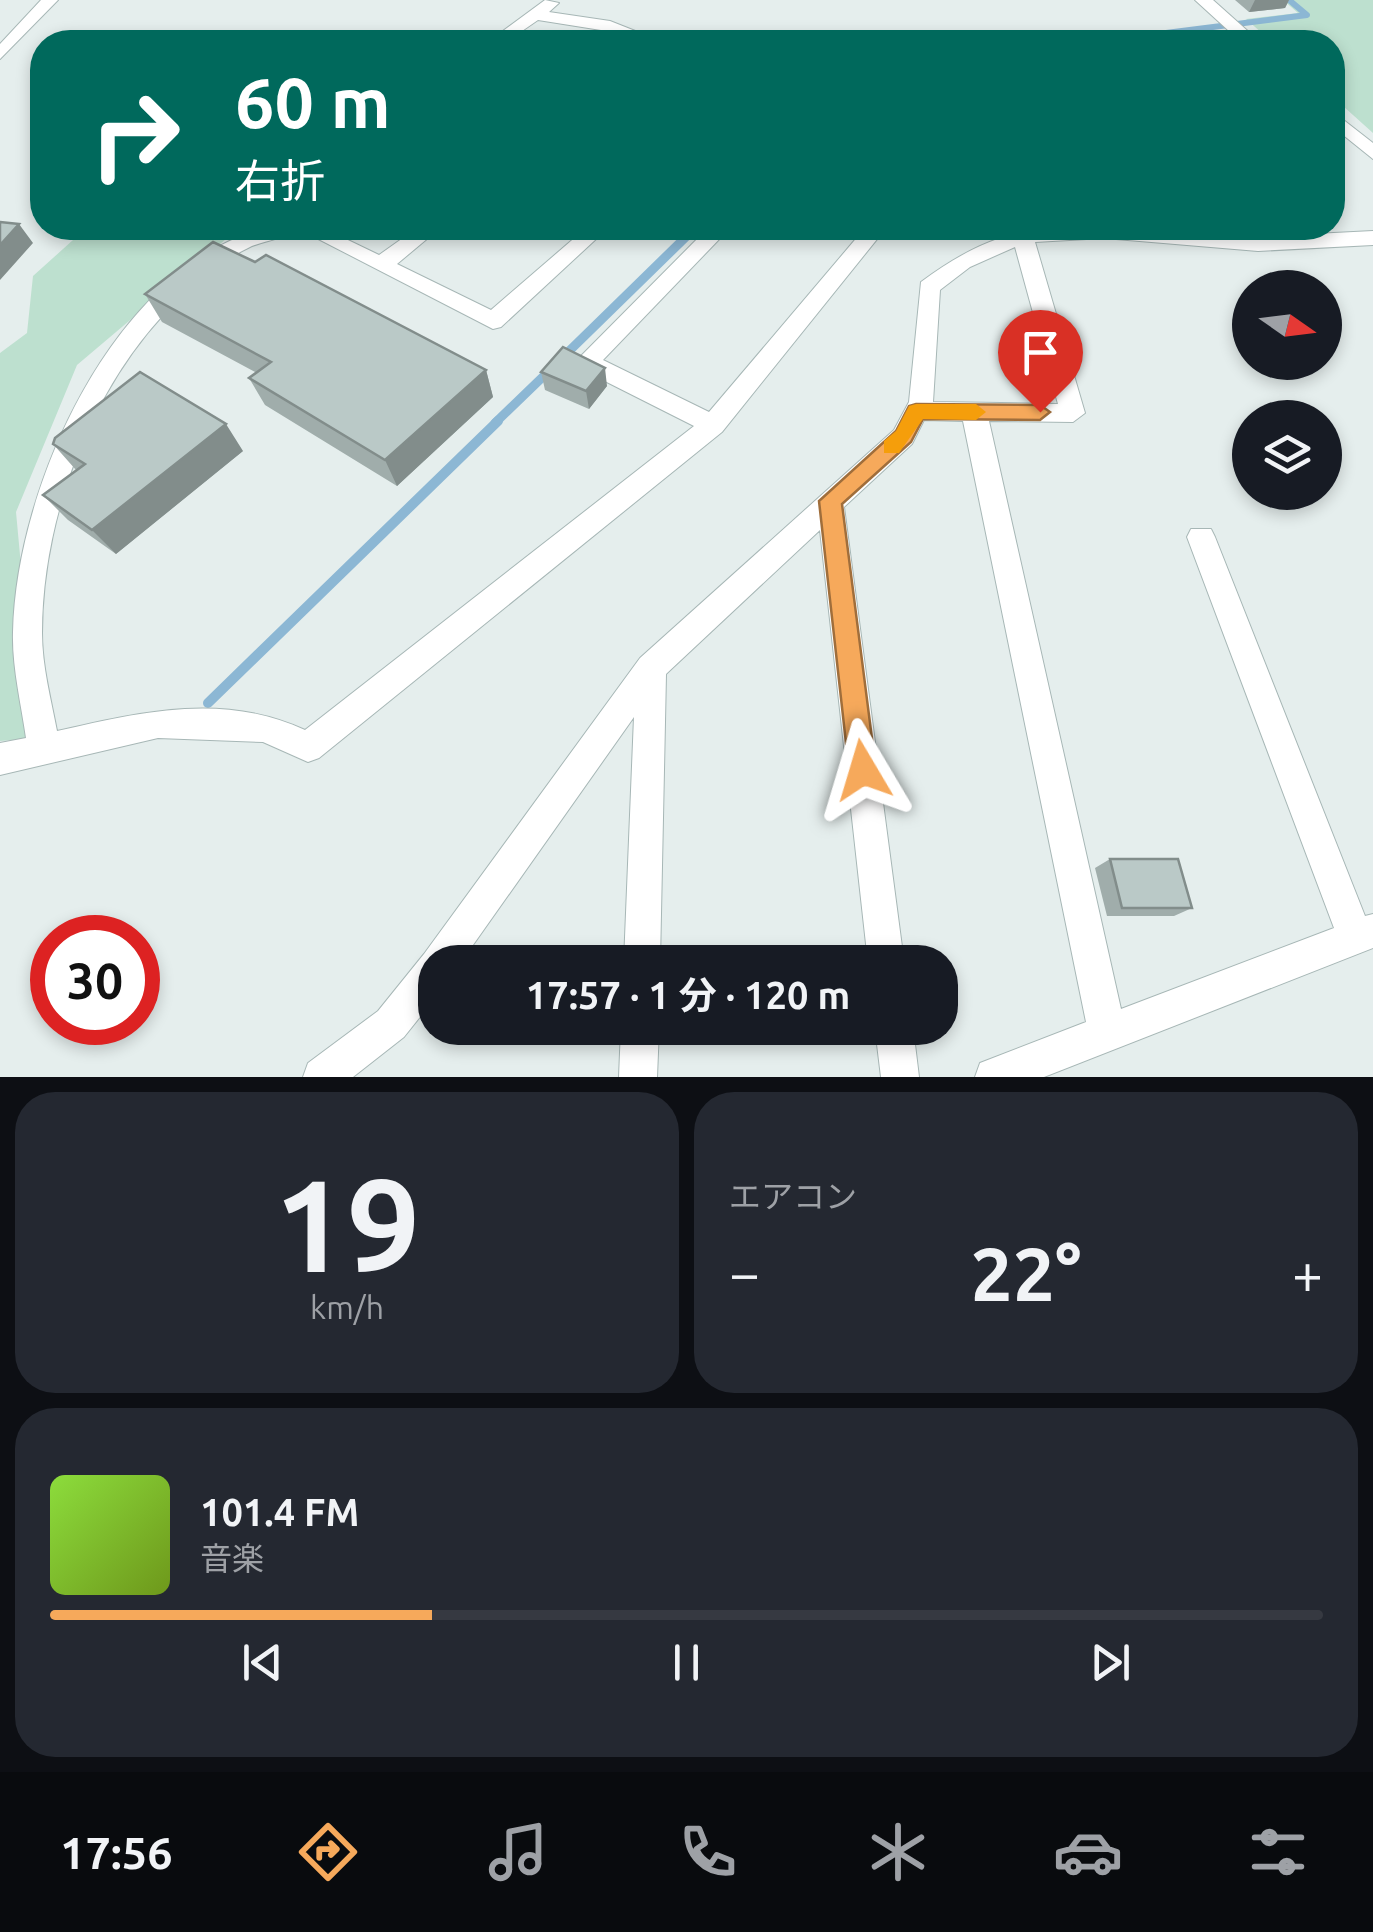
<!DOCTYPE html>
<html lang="ja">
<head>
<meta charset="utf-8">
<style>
	:root { --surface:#171b24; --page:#242831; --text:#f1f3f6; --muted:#9ea1a6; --line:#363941; --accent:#f6a95b }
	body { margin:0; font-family:Ubuntu,"Noto Sans JP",sans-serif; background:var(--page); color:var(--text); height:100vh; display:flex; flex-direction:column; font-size:38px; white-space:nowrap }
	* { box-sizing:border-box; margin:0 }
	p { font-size:32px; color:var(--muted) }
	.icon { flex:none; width:55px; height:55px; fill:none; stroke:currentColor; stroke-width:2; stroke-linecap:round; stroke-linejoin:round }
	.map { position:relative; height:1077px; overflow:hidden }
	.details { display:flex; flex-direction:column; gap:15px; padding:15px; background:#0d0f14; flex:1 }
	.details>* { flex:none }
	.top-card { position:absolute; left:30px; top:30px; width:1315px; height:210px; border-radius:40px; box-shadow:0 5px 15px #0003; background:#00695c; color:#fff; overflow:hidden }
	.needle { width:65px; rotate:104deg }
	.controls { position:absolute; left:1232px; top:270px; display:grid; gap:20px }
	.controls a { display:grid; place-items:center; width:110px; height:110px; border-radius:50%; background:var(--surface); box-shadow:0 5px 15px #0003; font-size:50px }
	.speed { position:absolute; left:30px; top:915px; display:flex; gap:20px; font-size:50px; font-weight:700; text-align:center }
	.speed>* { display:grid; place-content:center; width:130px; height:130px; border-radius:50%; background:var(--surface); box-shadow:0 5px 15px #0003; line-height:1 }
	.speed .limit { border:15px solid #d22; background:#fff; color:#111 }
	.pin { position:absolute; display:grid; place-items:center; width:85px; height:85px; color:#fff; margin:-102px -42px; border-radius:50% 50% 50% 0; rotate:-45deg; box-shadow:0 0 10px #0007 }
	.pin .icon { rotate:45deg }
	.me { position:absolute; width:110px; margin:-55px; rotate:353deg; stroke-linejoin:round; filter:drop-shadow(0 0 8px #0008) }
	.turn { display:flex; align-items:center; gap:35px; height:210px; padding:0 40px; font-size:45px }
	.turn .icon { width:130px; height:130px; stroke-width:2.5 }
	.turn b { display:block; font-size:70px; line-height:85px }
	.big { font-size:75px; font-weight:700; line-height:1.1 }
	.details .card { flex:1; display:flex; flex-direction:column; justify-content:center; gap:15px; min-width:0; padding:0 35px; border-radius:40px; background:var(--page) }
	.details .dial { align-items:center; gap:0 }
	.dial b { font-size:130px; line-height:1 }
	.song { display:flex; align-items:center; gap:30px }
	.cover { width:120px; height:120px; border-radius:15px; background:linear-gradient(135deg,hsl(90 70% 55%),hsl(80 70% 35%)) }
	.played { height:10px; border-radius:5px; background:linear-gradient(90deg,var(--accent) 30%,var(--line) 30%) }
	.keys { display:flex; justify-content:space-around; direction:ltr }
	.heat { display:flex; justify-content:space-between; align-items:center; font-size:55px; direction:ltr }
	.details .tiles { flex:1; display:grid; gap:15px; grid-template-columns:1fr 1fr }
	.card:last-child { grid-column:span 2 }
	.trip { position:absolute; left:418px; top:945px; width:540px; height:100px; border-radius:40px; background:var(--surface); box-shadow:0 5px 15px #0003; font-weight:700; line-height:100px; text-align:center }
	.dock { display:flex; height:160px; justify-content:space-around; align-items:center; background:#090b0e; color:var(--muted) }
	.dock .icon { width:70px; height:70px }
	.dock .on { color:var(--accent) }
	.dock b { font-size:45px; color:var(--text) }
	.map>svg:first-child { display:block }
	.green { fill:#bde0cf }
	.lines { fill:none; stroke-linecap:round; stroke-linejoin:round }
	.stream-far2 { stroke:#8cb7d4; stroke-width:6 }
	.stream-far1 { stroke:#8cb7d4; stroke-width:9 }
	.stream { stroke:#8cb7d4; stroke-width:10 }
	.street-casing { stroke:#a7b7b6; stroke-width:2 }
	.street { fill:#fff; fill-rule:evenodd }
	.wall { fill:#a0adab }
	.shaded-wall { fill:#828d8b }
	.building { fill:#bac9c7; stroke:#828d8b; stroke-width:2.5 }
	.route { fill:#f6a95b; stroke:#a06e3b; stroke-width:2.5 }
	.slow { fill:#f59e0b }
</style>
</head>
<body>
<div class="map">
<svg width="1373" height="1077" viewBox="0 0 1373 1077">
	<rect width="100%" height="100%" fill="#e5eeed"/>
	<path class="green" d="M1283 0H1373V133L1333 97 1332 42H1272L1246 19 1298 13Z
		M100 228H239L77 365 16 512 37 738 0 741V353L27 333 33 276 73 240Z"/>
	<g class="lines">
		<path class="stream-far2" d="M1095 42 1307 15 1289 0"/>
		<path class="stream-far1" d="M563 357 695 228
			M495 423 551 369"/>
		<path class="stream" d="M208 703 498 421"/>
		<g class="street-casing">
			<path id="street" d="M41 0H58L0 59V44Z
				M545 0 559 3 549 12 610 21 663 42H639L601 30 538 20 506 42H488Z
				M1195 0H1213L1260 42H1241Z
				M1332 111 1373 143V159L1332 126Z
				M264 228H296C285 240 263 240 248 248 231 256 213 269 198 282 100 362 42 508 42 633 42 666 51 699 57 731 141 712 223 692 305 730L694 426 579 368 575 362 708 228H730L603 360 709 412 865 228H886L722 432 319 758 308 762 263 742 158 738 0 775V743L26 738C21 703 12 667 13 632 16 487 113 270 264 228Z
				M297 228H323L379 255 417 228H440L397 264 491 310 586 228H608L501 327 493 329Z
				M1045 228H1146L1258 237 1373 231V245L1258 251 1104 238 1035 242 1085 413 1073 422 989 421 1121 1009 1334 928 1187 537 1191 529H1211L1215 537 1365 916 1373 914V948L1044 1077H975L980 1063 1086 1022 963 421 924 420 912 444 844 507 904 962H868L820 530 666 674 660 962H624L634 717 461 962H435V998L404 1037 353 1077H303L308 1063 378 1011 424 954 640 658 894 430 909 402 921 282C959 254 997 233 1045 228ZM1015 247 1058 404 933 402 940 290 970 267Z
				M621 1028H659L657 1077H619Z
				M875 1028H913L919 1077H881Z"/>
		</g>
		<use href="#street" class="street"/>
	</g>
	<path class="wall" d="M1235 0H1289L1285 8 1249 12Z
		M255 262 486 370 493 397 397 486 265 405 249 378 257 373 162 322 145 294Z
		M541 372 607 386 589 409 545 390Z
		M53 444 243 451 116 554 68 520 43 495 76 470Z
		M1110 859 1192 908 1174 916H1107L1095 868Z"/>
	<path class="shaded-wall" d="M1255 0H1289L1285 8 1249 12Z
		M19 224 33 243 0 280V245Z
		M605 368 607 386 589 409 586 391Z
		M486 370 493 397 397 486 385 460Z
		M226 424 243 451 116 554 92 530Z"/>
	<path class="building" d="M0 222 19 224 0 245Z
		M213 242 255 262 266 255 486 370 385 460 249 378 271 362 145 294Z
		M563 347 605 368 586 391 541 372Z
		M140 372 226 424 92 530 43 495 85 464 53 444 55 438Z
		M1110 859H1178L1192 908H1122Z"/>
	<path class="route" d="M916 404 1040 405 1050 412 1040 420 923 419 911 442 842 504 876 770 872 779 863 783 853 779 849 770 819 501 896 431 909 406Z"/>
	<path class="slow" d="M916 404H976L986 412 976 420 923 419 899 453H884V441L896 431 909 406Z"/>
</svg>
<div class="controls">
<a><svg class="needle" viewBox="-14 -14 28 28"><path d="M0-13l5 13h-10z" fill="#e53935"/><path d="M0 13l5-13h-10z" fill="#9ea1a6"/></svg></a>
<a><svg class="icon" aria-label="layers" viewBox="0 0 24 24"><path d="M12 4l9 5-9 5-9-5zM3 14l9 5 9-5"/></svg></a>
</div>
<div class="speed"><div class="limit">30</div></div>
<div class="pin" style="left:1040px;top:412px;background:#d93025"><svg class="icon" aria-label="arrive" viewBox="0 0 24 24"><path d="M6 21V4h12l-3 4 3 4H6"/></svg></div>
<svg class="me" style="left:863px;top:770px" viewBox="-20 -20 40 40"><path d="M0-17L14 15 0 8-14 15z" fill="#f6a95b" stroke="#fff" stroke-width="4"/></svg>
<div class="trip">17:57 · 1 分 · 120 m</div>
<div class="top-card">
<div class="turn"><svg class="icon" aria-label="right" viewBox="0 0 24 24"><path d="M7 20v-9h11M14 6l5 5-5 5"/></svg><div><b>60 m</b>右折</div></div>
</div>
</div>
<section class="details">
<div class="tiles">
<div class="card dial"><b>19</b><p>km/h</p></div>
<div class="card"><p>エアコン</p>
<div class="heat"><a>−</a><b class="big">22°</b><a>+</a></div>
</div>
<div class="card">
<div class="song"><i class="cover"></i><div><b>101.4 FM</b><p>音楽</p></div></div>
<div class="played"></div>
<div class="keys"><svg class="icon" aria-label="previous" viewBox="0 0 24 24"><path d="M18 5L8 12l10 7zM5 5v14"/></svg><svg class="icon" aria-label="pause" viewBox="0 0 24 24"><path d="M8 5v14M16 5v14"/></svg><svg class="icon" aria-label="next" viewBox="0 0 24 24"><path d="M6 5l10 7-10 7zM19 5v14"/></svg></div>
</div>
</div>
</section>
<nav class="dock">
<b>17:56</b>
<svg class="icon on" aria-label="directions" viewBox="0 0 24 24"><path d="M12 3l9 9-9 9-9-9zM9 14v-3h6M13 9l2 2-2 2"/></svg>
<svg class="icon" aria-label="music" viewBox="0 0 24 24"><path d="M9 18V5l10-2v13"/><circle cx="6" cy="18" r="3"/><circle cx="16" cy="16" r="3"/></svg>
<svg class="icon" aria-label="phone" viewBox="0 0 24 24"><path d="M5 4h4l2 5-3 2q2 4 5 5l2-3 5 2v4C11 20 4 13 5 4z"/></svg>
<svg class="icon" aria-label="climate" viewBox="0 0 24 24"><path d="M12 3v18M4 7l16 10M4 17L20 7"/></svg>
<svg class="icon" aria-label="car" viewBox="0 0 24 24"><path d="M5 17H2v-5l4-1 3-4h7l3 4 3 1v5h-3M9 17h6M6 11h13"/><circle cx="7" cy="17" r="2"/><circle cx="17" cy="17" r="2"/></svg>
<svg class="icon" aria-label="filters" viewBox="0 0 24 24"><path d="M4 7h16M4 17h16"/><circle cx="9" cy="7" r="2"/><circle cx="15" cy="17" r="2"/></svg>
</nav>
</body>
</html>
